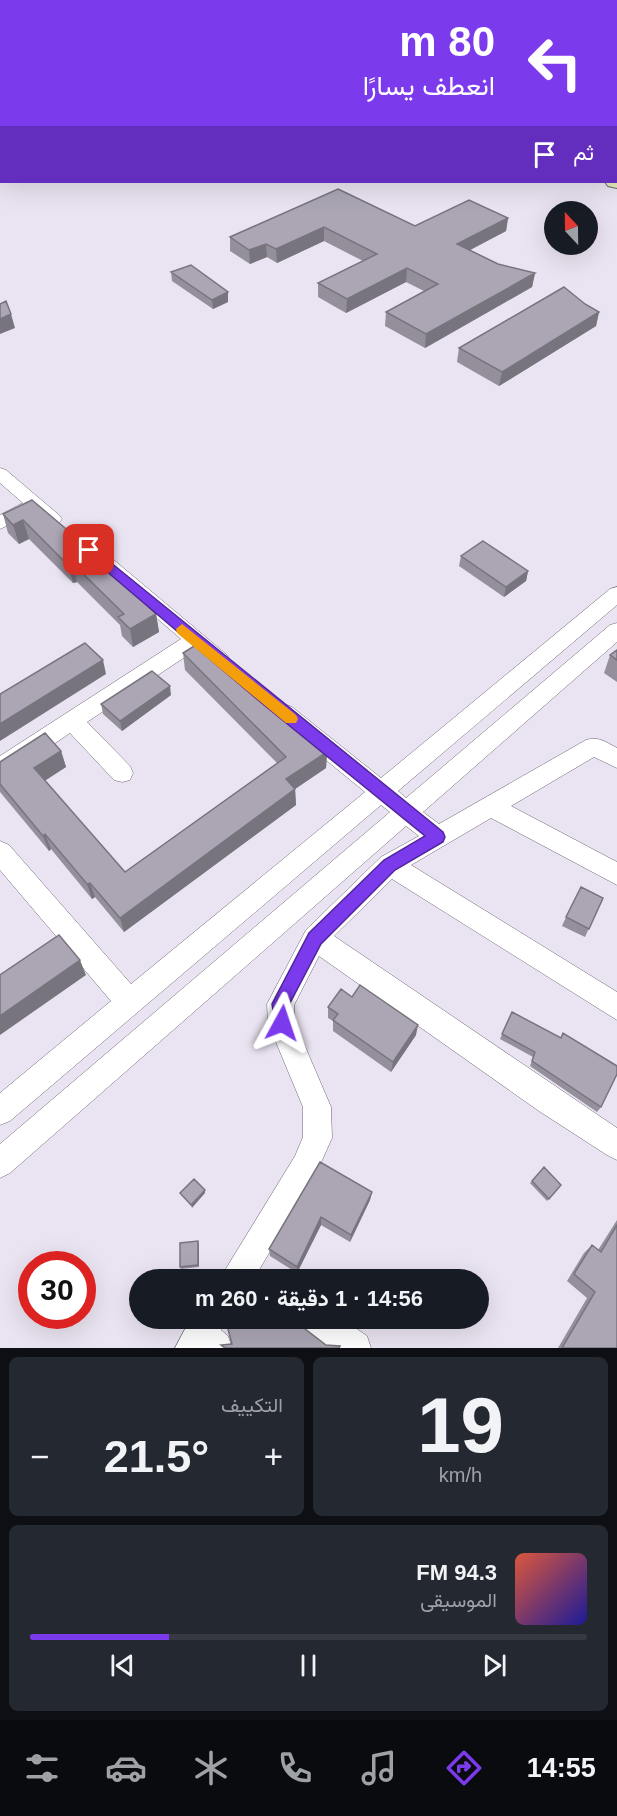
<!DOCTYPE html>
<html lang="ar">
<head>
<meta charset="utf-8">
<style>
	:root { --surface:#171b24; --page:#242831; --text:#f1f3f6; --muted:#9ea1a6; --line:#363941; --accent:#7c3aed }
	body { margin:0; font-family:Arial,Vazirmatn,sans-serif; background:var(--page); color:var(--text); direction:rtl; height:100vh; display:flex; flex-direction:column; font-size:22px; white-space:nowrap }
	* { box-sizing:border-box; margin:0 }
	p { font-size:20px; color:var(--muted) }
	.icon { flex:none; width:33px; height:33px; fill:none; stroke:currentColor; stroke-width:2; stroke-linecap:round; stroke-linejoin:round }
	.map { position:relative; height:1348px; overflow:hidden; direction:ltr }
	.panel { display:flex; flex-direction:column; gap:9px; padding:9px; background:#0d0f14; flex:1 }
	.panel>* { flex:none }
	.hud { position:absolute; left:0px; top:0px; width:618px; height:183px; box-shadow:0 6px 24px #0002; direction:rtl; background:#7c3aed; color:#fff; overflow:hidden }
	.needle { width:39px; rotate:338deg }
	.controls { position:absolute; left:544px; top:201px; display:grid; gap:12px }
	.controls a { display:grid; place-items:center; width:54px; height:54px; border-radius:50%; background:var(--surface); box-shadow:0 6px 24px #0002; font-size:30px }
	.speed { position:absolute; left:18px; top:1251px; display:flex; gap:12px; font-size:30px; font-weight:700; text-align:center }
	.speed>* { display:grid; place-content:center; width:78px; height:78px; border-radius:50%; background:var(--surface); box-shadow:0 6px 24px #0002; line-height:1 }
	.speed .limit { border:9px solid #d22; background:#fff; color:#111 }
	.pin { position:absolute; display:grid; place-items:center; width:51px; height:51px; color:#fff; margin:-26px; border-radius:12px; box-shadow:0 3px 9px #0006 }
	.me { position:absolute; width:66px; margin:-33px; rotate:5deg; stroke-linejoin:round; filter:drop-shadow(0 0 4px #0008) }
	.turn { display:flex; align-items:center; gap:21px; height:126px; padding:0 24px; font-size:27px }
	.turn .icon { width:78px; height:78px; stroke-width:2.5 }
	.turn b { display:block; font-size:42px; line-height:51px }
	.then { display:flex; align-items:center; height:57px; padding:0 24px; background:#0003; gap:12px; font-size:22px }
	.big { font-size:45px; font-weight:700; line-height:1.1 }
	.panel .card { flex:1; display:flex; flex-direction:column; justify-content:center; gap:9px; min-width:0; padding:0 21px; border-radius:9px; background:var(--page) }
	.panel .dial { align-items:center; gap:0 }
	.dial b { font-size:78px; line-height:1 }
	.song { display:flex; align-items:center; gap:18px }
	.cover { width:72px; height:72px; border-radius:9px; background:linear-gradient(135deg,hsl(10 70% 55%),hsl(240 70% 35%)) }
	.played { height:6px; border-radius:3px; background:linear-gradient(90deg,var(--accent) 25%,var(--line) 25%) }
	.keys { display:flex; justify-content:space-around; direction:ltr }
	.heat { display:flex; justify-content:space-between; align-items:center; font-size:33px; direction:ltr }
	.panel .tiles { flex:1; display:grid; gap:9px; grid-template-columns:1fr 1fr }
	.card:last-child { grid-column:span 2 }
	.trip { position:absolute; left:129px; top:1269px; width:360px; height:60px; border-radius:30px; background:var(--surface); box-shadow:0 6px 24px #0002; font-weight:700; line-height:60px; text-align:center; direction:rtl }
	.dock { display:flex; height:96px; justify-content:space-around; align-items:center; background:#090b0e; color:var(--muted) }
	.dock .icon { width:42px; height:42px }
	.dock .on { color:var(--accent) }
	.dock b { font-size:27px; color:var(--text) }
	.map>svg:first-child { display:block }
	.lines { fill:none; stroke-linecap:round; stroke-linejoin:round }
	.stream { stroke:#af8bd4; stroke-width:3 }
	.street-casing { stroke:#6c6773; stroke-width:1 }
	.secondary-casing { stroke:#6c6773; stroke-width:2 }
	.street { fill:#fff; fill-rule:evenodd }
	.secondary { fill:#e3eab6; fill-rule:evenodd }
	.wall { fill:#948f9b }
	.shaded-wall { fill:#78747e }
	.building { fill:#aca6b4; stroke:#78747e; stroke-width:1.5 }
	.route { fill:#7c3aed; stroke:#51269a; stroke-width:1.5 }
	.slow { fill:#f59e0b }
</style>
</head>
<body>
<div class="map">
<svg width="617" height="1348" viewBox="0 0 617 1348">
	<rect width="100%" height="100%" fill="#eae3f1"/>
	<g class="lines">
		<path class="stream" d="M57 2 61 0"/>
		<g class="street-casing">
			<path id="street" d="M466 0H484L485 2H467Z
				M540 0H550L540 2Z
				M616 63H617V69H616Z
				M0 468 6 470 59 515 62 519 59 523H47L34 513 0 529V515L23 503 0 483Z
				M77 533 84 535 227 655 230 661 227 667C213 671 205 660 194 651L87 722 130 766 133 773 130 780 122 782 114 780 70 733 8 775 0 777V756L181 639 70 543 68 539 70 535Z
				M617 587V605L398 791 406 798 610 625 617 623V642L423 812 439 824 586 740C598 736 606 742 617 748V768L594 757 511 806 617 862V885L491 818 411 865 617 992V1020L392 879 334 936 617 1128V1160L607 1155 539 1111 319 956 294 1005 295 1023 331 1107 332 1138 315 1176 253 1280H219L295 1156 303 1137V1107L268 1023 267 1004 306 930 381 857 419 836 406 826 10 1173 0 1178V1144L390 812 381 805 10 1121 0 1125V1093L111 1001 0 870V841L9 845 131 984 365 792 276 719 273 713 276 707 284 704 292 707 381 778 610 589Z
				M191 1318H226L221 1330 228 1336 232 1348H175Z
				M297 1318H341L367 1336 371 1348H327L302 1329Z"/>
		</g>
		<g class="secondary-casing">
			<path id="secondary" d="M262 0H280L281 2H263Z
				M617 177V188L608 186 605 182H616Z"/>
		</g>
		<use href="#street" class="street"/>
		<use href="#secondary" class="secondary"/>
	</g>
	<path class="wall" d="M338 189 415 226 508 218 506 231 470 250 498 264 535 273 532 287 425 348 385 326 386 312 424 291 406 282 346 313 318 297V283L363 261 324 241 277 263 267 257 250 264 230 251V237Z
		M171 272 228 292V302L213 309 172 281Z
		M585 304 599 312 596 326 499 386 457 362 459 348Z
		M32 500 156 614 159 632 133 647 122 636 120 625 77 582 73 583 29 539 19 544 8 533 3 514Z
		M461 556 528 571 526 581 504 597 459 566Z
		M617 650V682L604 673 610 655Z
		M183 653 327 752 326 768 295 789 296 805 124 932 95 897 92 899 51 849 49 851 0 792V762L61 751 66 767 45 780 125 872 277 763 185 670Z
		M171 695 122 731 103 714 101 704Z
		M603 898 585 937 562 926 566 917Z
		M352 997 416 1035 391 1072 333 1031V1021L328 1018V1007Z
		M512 1012 561 1038 601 1107 597 1112 530 1066 533 1057 500 1039Z
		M320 1162 372 1192 370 1200 350 1242 321 1225 297 1273 270 1256 269 1249Z
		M532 1181 559 1188 547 1201 530 1183Z
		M617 1220V1348H558L587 1298 567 1281 584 1253 592 1245 598 1250Z
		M199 1244V1267L181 1269 180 1267Z"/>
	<path class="shaded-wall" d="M508 218 506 231 455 258 457 244Z
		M324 227V241L277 263 276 249Z
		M266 244 267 257 250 264 249 250Z
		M407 268 406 282 346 313 347 299Z
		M535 273 532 287 425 348 426 334Z
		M228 292V302L213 309 212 300Z
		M599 312 596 326 499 386 502 372Z
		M11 314 15 328 0 334V319Z
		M23 520 29 539 19 544 13 525Z
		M72 563 77 582 73 583 68 565Z
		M528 571 526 581 504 597 506 587Z
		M156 614 159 632 133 647 130 629Z
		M103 660 106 674 0 741V724Z
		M170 686 171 695 122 731 120 721Z
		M61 751 66 767 40 784 34 768Z
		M327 752 326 768 295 789 296 805 124 932 120 918 286 779Z
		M45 834 51 849 49 851 43 836Z
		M90 883 95 897 92 899 87 884Z
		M80 960 86 975 0 1035V1016Z
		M418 1025 416 1035 391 1072 393 1062Z
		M205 1190V1193L192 1208 191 1205Z
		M372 1192 370 1200 350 1242 351 1235Z
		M321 1217V1225L297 1273V1267Z
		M198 1241 199 1244V1267L198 1265Z"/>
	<path class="building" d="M338 189 415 226 469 200 508 218 457 244 498 264 535 273 426 334 386 312 438 284 407 268 347 299 318 283 377 254 324 227 276 249 266 244 249 250 230 237Z
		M191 265 228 292 212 300 171 272Z
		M564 287 585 304 599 312 502 372 459 348Z
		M6 301 11 314 0 319V304Z
		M32 500 85 545 156 614 130 629 118 617 124 614 72 563 68 565 23 520 13 525 3 514Z
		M483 541 528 571 506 587 461 556Z
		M85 643 103 660 0 724V694Z
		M199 643 294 720 327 752 286 779 295 789 120 918 90 883 87 884 45 834 43 836 0 784V762L45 733 61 751 34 768 125 872 286 757 183 653Z
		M617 650V660L610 655Z
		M152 671 170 686 120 721 101 704Z
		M581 887 603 898 589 929 566 917Z
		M59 935 80 960 0 1016V975Z
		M360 985 418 1025 393 1062 333 1020 338 1014 328 1007 341 989 352 997Z
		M512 1012 561 1038 563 1033 617 1066V1074L601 1107 532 1061 535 1052 502 1034Z
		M320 1162 372 1192 351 1235 321 1217 297 1267 269 1249Z
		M544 1167 561 1185 549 1199 532 1181Z
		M194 1179 205 1190 191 1205 180 1193Z
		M617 1225V1348H562L595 1292 574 1274 592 1245 601 1252Z
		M198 1241V1265L180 1267V1243Z
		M234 1318H298L300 1325 326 1345 340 1346 339 1348H225L221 1345 232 1344 228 1329Z"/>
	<path class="route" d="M89 545 443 832 445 837 443 842 395 870 321 944 289 1005 291 1023 288 1029 282 1032 276 1029 272 1004 309 933 384 860 425 836 264 705 85 553V547Z"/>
	<path class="slow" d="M182 624 296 715 298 719 296 723H286L177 633 176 629Z"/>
</svg>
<div class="controls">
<a><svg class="needle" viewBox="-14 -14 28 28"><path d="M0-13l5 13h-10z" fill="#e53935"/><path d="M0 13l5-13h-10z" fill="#9ea1a6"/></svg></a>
</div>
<div class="speed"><div class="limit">30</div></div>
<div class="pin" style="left:89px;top:550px;background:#d93025"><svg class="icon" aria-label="arrive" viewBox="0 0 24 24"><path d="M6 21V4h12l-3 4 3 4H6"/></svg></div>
<svg class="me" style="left:282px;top:1023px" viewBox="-20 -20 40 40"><path d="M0-17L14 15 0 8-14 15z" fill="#7c3aed" stroke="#fff" stroke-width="4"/></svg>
<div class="trip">14:56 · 1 دقيقة · 260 m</div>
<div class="hud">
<div class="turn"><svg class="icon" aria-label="left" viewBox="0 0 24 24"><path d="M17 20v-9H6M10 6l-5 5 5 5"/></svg><div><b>80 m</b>انعطف يسارًا</div></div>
<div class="then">ثم<svg class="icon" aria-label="arrive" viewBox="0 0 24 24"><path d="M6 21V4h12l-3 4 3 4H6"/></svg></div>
</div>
</div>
<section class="panel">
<div class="tiles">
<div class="card dial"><b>19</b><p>km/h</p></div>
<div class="card"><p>التكييف</p>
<div class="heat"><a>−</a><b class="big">21.5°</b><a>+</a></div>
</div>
<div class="card">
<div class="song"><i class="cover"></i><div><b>94.3 FM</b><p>الموسيقى</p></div></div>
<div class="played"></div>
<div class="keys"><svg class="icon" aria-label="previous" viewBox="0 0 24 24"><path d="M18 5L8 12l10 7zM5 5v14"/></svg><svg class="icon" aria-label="pause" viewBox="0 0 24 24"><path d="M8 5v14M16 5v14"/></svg><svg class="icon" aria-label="next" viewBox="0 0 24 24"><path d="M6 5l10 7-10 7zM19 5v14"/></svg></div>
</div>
</div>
</section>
<nav class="dock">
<b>14:55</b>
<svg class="icon on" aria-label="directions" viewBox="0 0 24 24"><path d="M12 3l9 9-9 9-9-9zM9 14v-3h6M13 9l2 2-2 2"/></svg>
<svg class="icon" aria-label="music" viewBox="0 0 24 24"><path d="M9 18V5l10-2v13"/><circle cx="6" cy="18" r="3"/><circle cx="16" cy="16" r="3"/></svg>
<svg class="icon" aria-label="phone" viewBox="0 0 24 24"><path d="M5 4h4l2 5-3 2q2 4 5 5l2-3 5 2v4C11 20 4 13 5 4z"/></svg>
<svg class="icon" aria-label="climate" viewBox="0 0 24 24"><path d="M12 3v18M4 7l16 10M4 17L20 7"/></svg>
<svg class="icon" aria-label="car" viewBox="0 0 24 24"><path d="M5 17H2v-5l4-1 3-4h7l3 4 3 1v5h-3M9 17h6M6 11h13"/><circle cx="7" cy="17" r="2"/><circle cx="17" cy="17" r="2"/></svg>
<svg class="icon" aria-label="filters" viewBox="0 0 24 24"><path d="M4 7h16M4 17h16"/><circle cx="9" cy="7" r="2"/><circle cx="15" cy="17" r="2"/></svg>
</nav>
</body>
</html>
